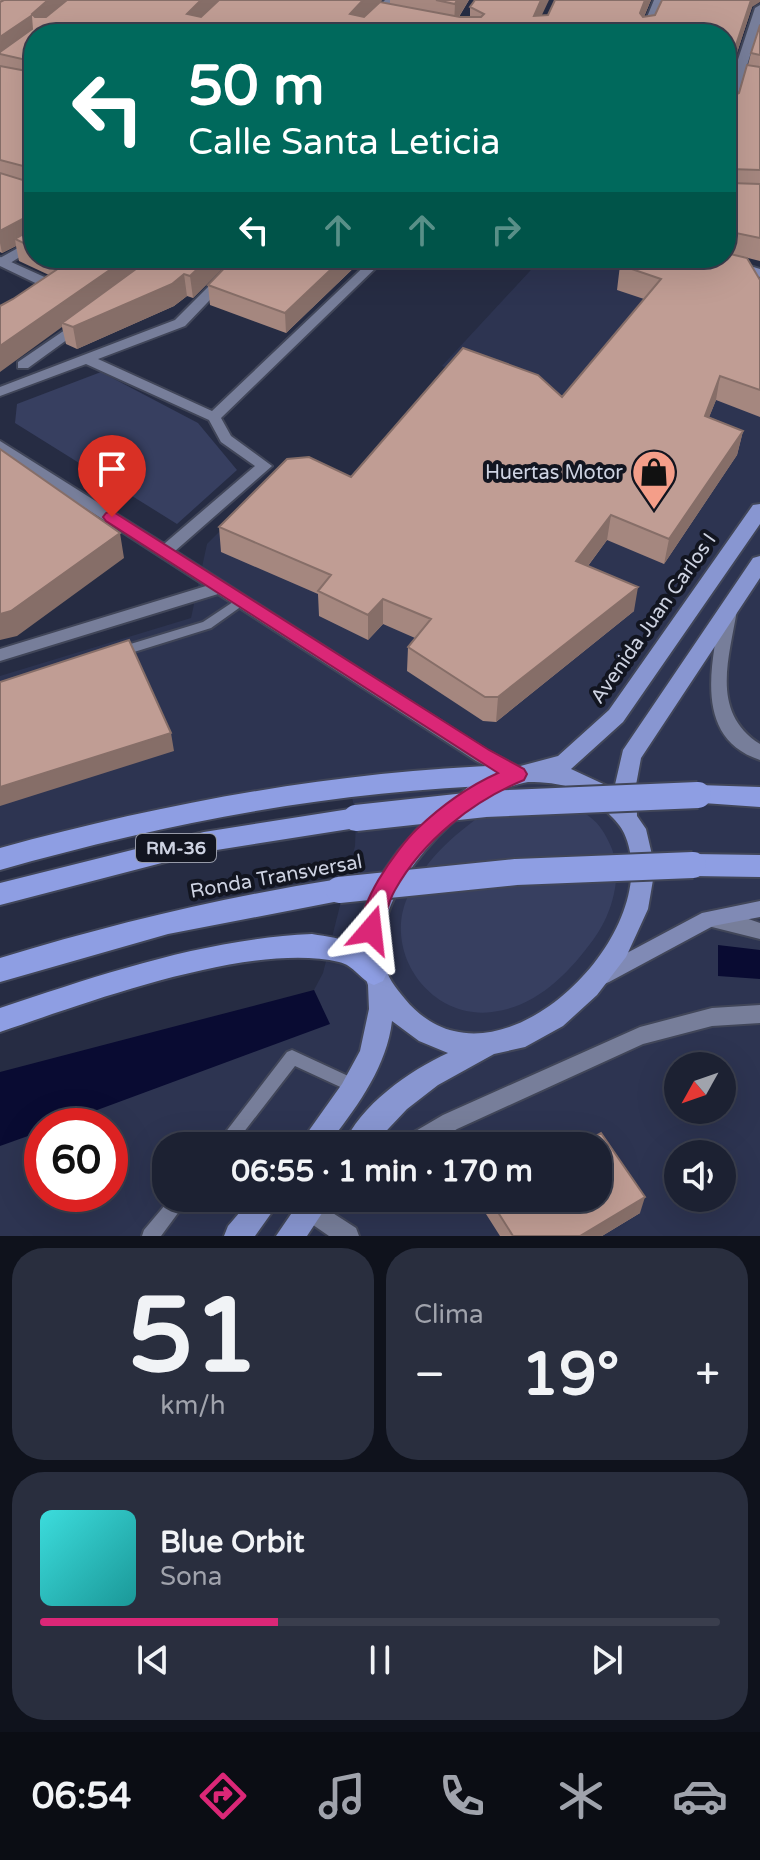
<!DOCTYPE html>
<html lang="es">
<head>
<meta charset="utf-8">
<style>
	:root { --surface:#1c2132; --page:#292e3e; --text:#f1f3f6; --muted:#a0a3ac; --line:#3a3e4d; --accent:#db2777 }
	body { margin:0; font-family:"Varela Round",sans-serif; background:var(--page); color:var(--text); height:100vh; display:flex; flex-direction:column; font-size:30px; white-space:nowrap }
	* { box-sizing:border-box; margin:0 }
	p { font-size:26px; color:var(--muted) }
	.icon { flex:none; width:44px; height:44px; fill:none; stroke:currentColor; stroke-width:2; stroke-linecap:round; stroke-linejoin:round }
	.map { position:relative; height:1236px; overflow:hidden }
	.details { display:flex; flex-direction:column; gap:12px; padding:12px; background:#0f121c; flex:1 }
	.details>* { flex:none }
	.hud { position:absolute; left:24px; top:24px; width:712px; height:244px; border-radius:32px; box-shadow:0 8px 32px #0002,0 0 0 2px var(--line); background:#00695c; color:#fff; overflow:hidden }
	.needle { width:52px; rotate:230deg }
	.fabs { position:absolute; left:664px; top:1052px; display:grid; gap:16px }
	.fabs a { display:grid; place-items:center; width:72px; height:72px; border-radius:50%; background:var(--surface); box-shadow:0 8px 32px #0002,0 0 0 2px var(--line); font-size:40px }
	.speed { position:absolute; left:24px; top:1108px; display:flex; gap:16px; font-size:40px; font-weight:700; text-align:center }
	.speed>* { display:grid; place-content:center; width:104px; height:104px; border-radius:50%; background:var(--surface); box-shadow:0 8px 32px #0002,0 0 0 2px var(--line); line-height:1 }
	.speed .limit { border:12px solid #d22; background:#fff; color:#111 }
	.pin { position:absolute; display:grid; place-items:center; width:68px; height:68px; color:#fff; margin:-82px -34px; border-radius:50% 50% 50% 0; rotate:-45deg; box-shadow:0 0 8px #0007 }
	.pin .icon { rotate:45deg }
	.me { position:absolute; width:88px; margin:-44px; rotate:17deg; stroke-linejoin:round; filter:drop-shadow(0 0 6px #0008) }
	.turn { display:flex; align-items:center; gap:28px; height:168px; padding:0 32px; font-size:36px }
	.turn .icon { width:104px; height:104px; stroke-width:2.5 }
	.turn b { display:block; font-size:56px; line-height:68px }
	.lanes { display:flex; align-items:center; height:76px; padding:0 32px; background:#0003; justify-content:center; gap:40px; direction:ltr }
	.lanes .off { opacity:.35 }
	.big { font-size:60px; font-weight:800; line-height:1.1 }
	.details .card { flex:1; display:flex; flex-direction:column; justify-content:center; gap:12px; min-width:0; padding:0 28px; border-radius:32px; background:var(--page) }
	.details .dial { align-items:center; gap:0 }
	.dial b { font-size:104px; line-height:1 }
	.song { display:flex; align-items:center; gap:24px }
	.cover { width:96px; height:96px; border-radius:12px; background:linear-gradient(135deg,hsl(180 70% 55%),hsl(180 70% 35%)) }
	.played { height:8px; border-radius:4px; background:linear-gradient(90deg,var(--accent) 35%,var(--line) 35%) }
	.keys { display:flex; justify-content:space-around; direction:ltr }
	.heat { display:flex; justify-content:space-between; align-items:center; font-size:44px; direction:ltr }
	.details .tiles { flex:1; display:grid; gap:12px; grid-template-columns:1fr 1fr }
	.card:last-child { grid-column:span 2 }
	.trip { position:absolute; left:152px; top:1132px; width:460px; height:80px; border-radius:32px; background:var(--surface); box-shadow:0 8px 32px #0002,0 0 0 2px var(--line); font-weight:800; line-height:80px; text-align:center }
	.tab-bar { display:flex; height:128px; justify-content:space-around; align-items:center; background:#0b0d14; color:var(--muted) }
	.tab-bar .icon { width:56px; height:56px }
	.tab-bar .selected { color:var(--accent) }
	.tab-bar b { font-size:36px; color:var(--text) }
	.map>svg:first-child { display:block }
	.built { fill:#2d3451; fill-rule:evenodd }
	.green { fill:#373f60 }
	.water { fill:#090b32 }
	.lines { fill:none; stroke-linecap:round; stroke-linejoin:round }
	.service-casing { stroke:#414659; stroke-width:4 }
	.pedestrian-casing { stroke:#414659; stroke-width:4 }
	.minor-casing { stroke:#414659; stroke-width:4 }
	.secondary-casing { stroke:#414659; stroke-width:4 }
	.primary-casing { stroke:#414659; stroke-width:4 }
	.trunk-casing { stroke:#414659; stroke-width:4 }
	.service { fill:#777e9a; fill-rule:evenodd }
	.pedestrian { fill:#777e9a; fill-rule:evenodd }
	.minor { fill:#777e9a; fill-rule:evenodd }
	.secondary { fill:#808ab5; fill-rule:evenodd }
	.primary { fill:#8896d1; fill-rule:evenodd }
	.trunk { fill:#8e9ee3; fill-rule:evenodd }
	.trunk-bridge-casing { stroke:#414659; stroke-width:30; stroke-linecap:butt }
	.trunk-bridge { stroke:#8e9ee3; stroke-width:26 }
	.wall { fill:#a5877f }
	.shaded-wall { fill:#866e68 }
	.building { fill:#c09d94; stroke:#866e68; stroke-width:2 }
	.route { fill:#db2777; stroke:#8e194d; stroke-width:2 }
	.labels { text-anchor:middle; stroke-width:8; stroke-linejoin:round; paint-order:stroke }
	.shield { fill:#121520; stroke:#969aa8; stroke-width:2 }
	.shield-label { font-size:18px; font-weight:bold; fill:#ced3e2 }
	.poi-label { font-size:20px; fill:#ced3e2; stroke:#121520; text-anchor:end }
	.street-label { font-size:20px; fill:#ced3e2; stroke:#121520 }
</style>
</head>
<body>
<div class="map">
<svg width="760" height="1236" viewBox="0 0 760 1236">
	<rect width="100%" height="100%" fill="#262c43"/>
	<path class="built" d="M542 258H711L760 280V1236H0V1108L322 1007 314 990 323 973 355 846 356 818 350 786 0 859V676L191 618 207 544 279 472 357 485 457 372 442 366ZM678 1066H722V1110H678ZM42 1126H110V1194H42ZM166 1146H598V1198H166ZM678 1154H722V1198H678Z"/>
	<path class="green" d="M101 372 198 423 237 470 177 524 15 423 17 404Z
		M492 808C510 808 569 805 582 812 597 819 606 834 612 849 623 878 611 916 593 940 568 974 536 1007 492 1012 429 1020 381 950 409 894 427 857 458 831 492 808Z"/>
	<path class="water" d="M718 945 760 950V979L718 976Z
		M314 990 330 1024 54 1126H42V1131L0 1146V1072Z"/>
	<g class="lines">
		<g class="service-casing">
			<path id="service" d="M242 596 246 597 248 600 246 603 211 628 118 657 114 655 112 652 114 649 203 622Z
				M292 1050 359 1081 362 1086 359 1091 354 1093 349 1091 295 1066 233 1146H215L287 1052Z
				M171 1198H189L161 1236H142L144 1230Z"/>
		</g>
		<g class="pedestrian-casing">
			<path id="pedestrian" d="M34 239V248L7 265H0V258Z"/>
		</g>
		<g class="minor-casing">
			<path id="minor" d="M385 0H396L364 34H353Z
				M654 0H664L650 34H640Z
				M760 5V24L732 113 726 116V96L755 8Z
				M0 257 60 284 61 287 55 291 50 290 0 266Z
				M237 258H250L185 326 98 359 212 411 373 258H386L221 418 231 436 272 466 175 551 488 751 523 769 526 774 523 779 517 781 511 779 476 761 218 594 0 661V649L206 586 0 453V441L164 544 255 466 221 442 209 420 86 364 0 396V387L175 320Z
				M81 319 88 323 86 326 28 368H18V362Z
				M729 604 737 610C729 659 710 712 760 744V760C692 738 712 662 721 610Z
				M715 912 737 915 760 923V939L708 926 706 920 708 914Z
				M760 1005V1023L712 1026 643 1044 457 1129 429 1146H398L402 1139 443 1115 640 1027 712 1008Z
				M311 1199 356 1228 359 1236H329L303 1218 300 1210 303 1202Z"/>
		</g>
		<g class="secondary-casing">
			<path id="secondary" d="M705 258H724L760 269V277Z
				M760 901V917L713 926 609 982 602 985 595 982 592 976 595 970 702 913Z"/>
		</g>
		<g class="primary-casing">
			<path id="primary" d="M760 504V524L623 722 571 769 614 789 623 750 753 558 760 556V578L641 758 636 785 637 816 646 829 655 868 648 909 626 957 597 995 563 1026 525 1047 494 1054 438 1085 407 1109 372 1146H343C360 1105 409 1071 448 1053L419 1041 392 1021C387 1065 359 1104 333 1138L327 1146H298L342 1084 360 1051 369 1009 368 985 359 961 358 934 365 907 382 874 399 850 419 827 468 787 498 772 558 756 609 710 753 505ZM528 782C560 782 589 788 609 814 614 819 621 826 624 833 663 918 542 1053 454 1031 435 1027 417 1014 405 999 395 987 387 977 384 962 368 893 463 792 528 782Z
				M252 1198H282L255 1236H224L228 1226Z
				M302 1198H332L307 1236H276Z"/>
		</g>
		<g class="trunk-casing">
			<path id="trunk" d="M512 765 521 768 524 775 521 782 512 785C337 790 169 822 0 870V848C169 802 337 771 512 765Z
				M698 785 760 787V807L689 802 686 795 689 788Z
				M356 808 365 811 368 818 365 825 356 828 204 852 0 905V883L204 832Z
				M693 854 760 855V877L693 876 684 872 680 865 684 858Z
				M339 879 348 882 352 890 348 898 339 901 168 934 0 982V958C112 924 224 897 339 879Z
				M312 934C342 939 373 942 387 973L383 981 374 985C360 980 354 965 339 962 251 941 86 1003 0 1032V1008C102 974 204 939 312 934Z"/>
		</g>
		<use href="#service" class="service"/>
		<use href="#pedestrian" class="pedestrian"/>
		<use href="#minor" class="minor"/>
		<use href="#secondary" class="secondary"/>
		<use href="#primary" class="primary"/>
		<use href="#trunk" class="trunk"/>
		<g class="trunk-bridge-casing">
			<path id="trunk-bridge" d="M356 818 485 804 698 795
				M339 890 516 872 693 865"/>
		</g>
		<use href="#trunk-bridge" class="trunk-bridge"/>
	</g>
	<path class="wall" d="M0 0H382L380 2 390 4V0H469L459 17H470V7L542 16 548 15 555 0H651L644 17 752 7 731 71 729 72 727 82 729 98 739 93 748 65 751 53 760 25V261L740 256 760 280V417L716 400 709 417 743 431 737 455 664 564 607 540 588 566 634 611 496 722 483 721 407 671 408 647 415 638 383 624 368 640 319 616 318 594 221 552 219 527 562 397 644 299 617 290 620 265 726 258V34H34V258H226L227 264 193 298 187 296 174 306 77 349 66 344 62 327 1 305 13 299 49 275 19 261 16 246 2 253 0 252Z
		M364 258 286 333 210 305 208 285Z
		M488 1198 640 1213 602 1236H500L486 1214Z"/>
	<path class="shaded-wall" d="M48 0H73L35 34 32 14Z
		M201 0H222L189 34 187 14Z
		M363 0H382L350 34V14Z
		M457 0H469L454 24 455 4Z
		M541 0H549L533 34 534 16Z
		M645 0H651L637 33 640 13Z
		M751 0H760V2L752 7 731 71 729 72 726 86 727 53Z
		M31 16 34 36 0 54V37Z
		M30 215 34 233 15 239 16 246 2 253 0 243V231Z
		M52 258H86L56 278Z
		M127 258H161L62 323V327L0 372V346Z
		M209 258H226L227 264 193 298 190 276Z
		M343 258H364L286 333 285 313Z
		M184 274 187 296 174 306 77 349 73 327Z
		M720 376 716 400 700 440 705 416Z
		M743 431 737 455 664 564 669 539Z
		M611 515 607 540 573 586 576 561Z
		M120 533 124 558 17 636 0 640V614Z
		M638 587 634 611 496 722 498 697Z
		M383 599V624L368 640V615Z
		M171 733 174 751 0 806V787Z
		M645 1197 640 1213 602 1236H580Z"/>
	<path class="building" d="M4 0H48L32 14 35 17H46L67 0H201L187 14 201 17 219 0H363L350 14 364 17 380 2 460 17H481L484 14 470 7 475 0H541L534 16 548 15 555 0H645L640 13 643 17 655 15 662 0H751L734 51 727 53V60L731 62 727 75 729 98 739 93 747 65 760 67V170L730 169 727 180 730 183 760 184V238L726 231V34H34V248L15 239 32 229 30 215 0 231V173L29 182 33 179 31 168 0 160V66L32 72 31 61 0 54V52L32 29 31 16 0 37V2Z
		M436 0H457L455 4Z
		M760 25V55L751 53Z
		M726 253 747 258 760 280V390L720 376 705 416 743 431 669 539 611 515 576 561 638 587 498 697H485L408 647 431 619 383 599 368 615 318 591 331 575 219 527 287 459 309 457 351 477 463 348 538 375 562 397 661 279 620 265 626 258H726Z
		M74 258H127L0 346V306L13 299Z
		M151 258H209L190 276 184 274 172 284 73 327 62 323Z
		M234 258H343L285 313 208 285Z
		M0 449 120 533 11 611 0 614Z
		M129 640 171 733 0 787V682Z
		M601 1133 645 1197 580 1236H513L489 1198H598V1146H578Z"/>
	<path class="route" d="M112 511 489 750 524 769 527 774 524 780C473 801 423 840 395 890 386 905 386 921 379 936L371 939 364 936C351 911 398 847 417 829 440 807 469 786 498 773L106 521 103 517 106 513Z"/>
	<defs>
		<g id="shop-pin" transform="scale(2.3)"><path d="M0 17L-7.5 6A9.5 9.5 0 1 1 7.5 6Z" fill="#f49e89" stroke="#121520"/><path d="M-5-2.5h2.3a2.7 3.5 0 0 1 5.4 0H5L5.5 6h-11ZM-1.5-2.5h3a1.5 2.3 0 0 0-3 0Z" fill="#111"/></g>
	</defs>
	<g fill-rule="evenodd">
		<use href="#shop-pin" x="654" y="472"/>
	</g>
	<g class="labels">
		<rect class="shield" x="136" y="834" width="80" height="28" rx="6"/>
		<g class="shield-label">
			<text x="176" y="854">RM-36</text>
		</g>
		<g class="poi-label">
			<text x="623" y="479">Huertas Motor</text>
		</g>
		<g class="street-label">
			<text transform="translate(653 618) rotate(-55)" y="7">Avenida Juan Carlos I</text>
			<text transform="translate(276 876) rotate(-10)" y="7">Ronda Transversal</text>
		</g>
	</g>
</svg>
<div class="fabs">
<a><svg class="needle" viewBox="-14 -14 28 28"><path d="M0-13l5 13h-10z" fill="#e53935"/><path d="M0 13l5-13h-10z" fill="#a0a3ac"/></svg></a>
<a><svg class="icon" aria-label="sound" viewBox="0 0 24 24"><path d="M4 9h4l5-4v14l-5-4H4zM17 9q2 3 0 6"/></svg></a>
</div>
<div class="speed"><div class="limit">60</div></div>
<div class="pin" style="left:112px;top:517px;background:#d93025"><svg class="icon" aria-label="arrive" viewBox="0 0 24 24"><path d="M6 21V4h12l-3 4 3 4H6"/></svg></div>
<svg class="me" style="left:371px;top:930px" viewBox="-20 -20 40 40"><path d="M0-17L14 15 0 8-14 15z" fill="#db2777" stroke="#fff" stroke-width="4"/></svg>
<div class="trip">06:55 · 1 min · 170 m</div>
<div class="hud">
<div class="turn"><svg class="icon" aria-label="left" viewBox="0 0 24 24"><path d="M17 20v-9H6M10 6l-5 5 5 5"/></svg><div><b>50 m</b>Calle Santa Leticia</div></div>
<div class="lanes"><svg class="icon" aria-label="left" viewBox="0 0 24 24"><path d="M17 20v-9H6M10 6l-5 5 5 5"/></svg><svg class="icon off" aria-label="ahead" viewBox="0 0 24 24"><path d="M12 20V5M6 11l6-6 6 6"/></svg><svg class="icon off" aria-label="ahead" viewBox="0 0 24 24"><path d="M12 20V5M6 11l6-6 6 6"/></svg><svg class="icon off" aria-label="right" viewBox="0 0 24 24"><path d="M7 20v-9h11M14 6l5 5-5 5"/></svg></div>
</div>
</div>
<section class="details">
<div class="tiles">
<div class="card dial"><b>51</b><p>km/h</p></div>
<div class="card"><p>Clima</p>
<div class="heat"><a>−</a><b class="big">19°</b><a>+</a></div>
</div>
<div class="card">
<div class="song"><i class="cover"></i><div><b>Blue Orbit</b><p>Sona</p></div></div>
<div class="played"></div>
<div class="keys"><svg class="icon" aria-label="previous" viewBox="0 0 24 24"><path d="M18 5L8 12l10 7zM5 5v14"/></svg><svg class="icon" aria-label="pause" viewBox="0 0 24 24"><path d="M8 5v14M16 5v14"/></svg><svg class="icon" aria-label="next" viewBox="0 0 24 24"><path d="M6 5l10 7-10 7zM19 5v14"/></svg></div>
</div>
</div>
</section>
<nav class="tab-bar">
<b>06:54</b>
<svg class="icon selected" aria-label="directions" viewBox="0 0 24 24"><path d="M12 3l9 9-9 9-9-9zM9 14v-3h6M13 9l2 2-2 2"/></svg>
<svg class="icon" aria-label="music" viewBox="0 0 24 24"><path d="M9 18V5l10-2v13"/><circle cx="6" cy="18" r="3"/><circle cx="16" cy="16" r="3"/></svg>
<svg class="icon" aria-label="phone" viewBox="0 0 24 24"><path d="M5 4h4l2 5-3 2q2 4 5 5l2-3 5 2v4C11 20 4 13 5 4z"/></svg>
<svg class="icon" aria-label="climate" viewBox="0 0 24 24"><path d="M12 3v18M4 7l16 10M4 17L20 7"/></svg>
<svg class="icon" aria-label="car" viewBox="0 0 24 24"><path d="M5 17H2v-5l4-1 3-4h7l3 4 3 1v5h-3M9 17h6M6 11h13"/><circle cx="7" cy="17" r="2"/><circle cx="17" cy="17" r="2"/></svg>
</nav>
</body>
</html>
